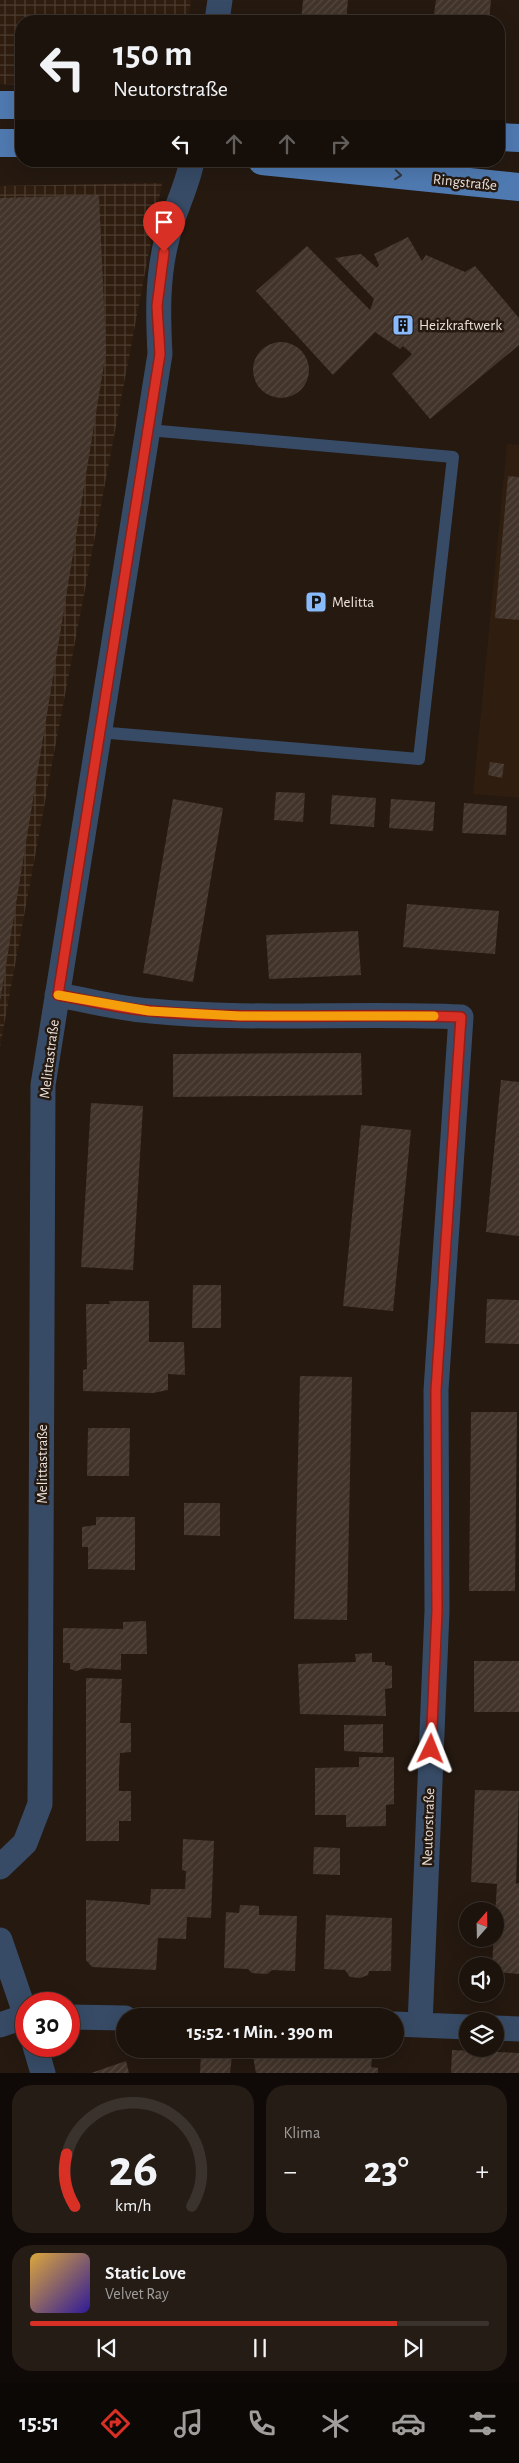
<!DOCTYPE html>
<html lang="de">
<head>
<meta charset="utf-8">
<style>
	:root { --surface:#1c130c; --page:#251c15; --text:#f1f3f6; --muted:#a09e9d; --line:#3a322d; --accent:#d93025 }
	body { margin:0; font-family:"Alegreya Sans",sans-serif; background:var(--page); color:var(--text); height:100vh; display:flex; flex-direction:column; font-size:19px; white-space:nowrap }
	* { box-sizing:border-box; margin:0 }
	p { font-size:16px; color:var(--muted) }
	.icon { flex:none; width:28px; height:28px; fill:none; stroke:currentColor; stroke-width:2; stroke-linecap:round; stroke-linejoin:round }
	.map { position:relative; height:2073px; overflow:hidden }
	.sheet { display:flex; flex-direction:column; gap:12px; padding:12px; background:#0f0a07; flex:1 }
	.sheet>* { flex:none }
	.hud { position:absolute; left:15px; top:15px; width:490px; height:152px; border-radius:20px; box-shadow:0 5px 20px #0002,0 0 0 1px var(--line); background:#1c130c; color:var(--text); overflow:hidden }
	.needle { width:32px; rotate:20deg }
	.fabs { position:absolute; left:459px; top:1902px; display:grid; gap:10px }
	.fabs a { display:grid; place-items:center; width:45px; height:45px; border-radius:50%; background:var(--surface); box-shadow:0 5px 20px #0002,0 0 0 1px var(--line); font-size:25px }
	.speed { position:absolute; left:15px; top:1992px; display:flex; gap:10px; font-size:25px; font-weight:700; text-align:center }
	.speed>* { display:grid; place-content:center; width:65px; height:65px; border-radius:50%; background:var(--surface); box-shadow:0 5px 20px #0002,0 0 0 1px var(--line); line-height:1 }
	.speed .limit { border:8px solid #d22; background:#fff; color:#111 }
	.pin { position:absolute; display:grid; place-items:center; width:42px; height:42px; color:#fff; margin:-51px -21px; border-radius:50% 50% 50% 0; rotate:-45deg; box-shadow:0 0 5px #0007 }
	.pin .icon { rotate:45deg }
	.me { position:absolute; width:55px; margin:-28px; rotate:2deg; stroke-linejoin:round; filter:drop-shadow(0 0 4px #0008) }
	.turn { display:flex; align-items:center; gap:18px; height:105px; padding:0 15px; font-size:22px }
	.turn .icon { width:65px; height:65px; stroke-width:2.5 }
	.turn b { display:block; font-size:35px; line-height:42px }
	.lanes { display:flex; align-items:center; height:48px; padding:0 15px; background:#0003; justify-content:center; gap:25px; direction:ltr }
	.lanes .off { opacity:.35 }
	.big { font-size:38px; font-weight:700; line-height:1.1 }
	.sheet .tile { flex:1; display:flex; flex-direction:column; justify-content:center; gap:8px; min-width:0; padding:0 18px; border-radius:20px; background:var(--page) }
	.sheet .dial { align-items:center; gap:0 }
	.dial svg { height:130px; overflow:visible; fill:none; stroke:var(--line); stroke-width:7; stroke-linecap:round; text-anchor:middle }
	.dial text { fill:var(--text); stroke:none }
	.song { display:flex; align-items:center; gap:15px }
	.cover { width:60px; height:60px; border-radius:8px; background:linear-gradient(135deg,hsl(40 70% 55%),hsl(250 70% 35%)) }
	.played { height:5px; border-radius:2px; background:linear-gradient(90deg,var(--accent) 80%,var(--line) 80%) }
	.keys { display:flex; justify-content:space-around; direction:ltr }
	.heat { display:flex; justify-content:space-between; align-items:center; font-size:28px; direction:ltr }
	.sheet .tiles { flex:1; display:grid; gap:12px; grid-template-columns:1fr 1fr }
	.tile:last-child { grid-column:span 2 }
	.trip { position:absolute; left:116px; top:2008px; width:288px; height:50px; border-radius:25px; background:var(--surface); box-shadow:0 5px 20px #0002,0 0 0 1px var(--line); font-weight:700; line-height:50px; text-align:center }
	.tab-bar { display:flex; height:80px; justify-content:space-around; align-items:center; background:#0b0805; color:var(--muted) }
	.tab-bar .icon { width:35px; height:35px }
	.tab-bar .current { color:var(--accent) }
	.tab-bar b { font-size:22px; color:var(--text) }
	.map>svg:first-child { display:block }
	.built { fill:#2f1d0f }
	.industrial { fill:url(#industrial-grid) }
	.building { fill:url(#building-hatch) }
	.lines { fill:none; stroke-linecap:round; stroke-linejoin:round }
	.lane { stroke:#374b66; stroke-width:12 }
	.street { stroke:#374b66; stroke-width:25 }
	.primary { stroke:#4f7ab1; stroke-width:28 }
	.oneway { stroke:#323640 }
	.route-casing { stroke:#8d1f18; stroke-width:12 }
	.route { stroke:#d93025; stroke-width:9 }
	.slow { stroke:#f59e0b; stroke-width:9 }
	.labels { text-anchor:middle; stroke-width:5; stroke-linejoin:round; paint-order:stroke }
	.street-label { font-size:15px; fill:#ece3dd; stroke:#251910 }
	.poi-label { font-size:15px; fill:#ece3dd; stroke:#251910; text-anchor:start }
</style>
</head>
<body>
<div class="map">
<svg width="519" height="2073" viewBox="0 0 519 2073">
	<defs>
		<pattern id="industrial-grid" width="8" height="8" patternUnits="userSpaceOnUse" patternTransform="scale(1.25)"><rect width="8" height="8" fill="#2f1d0f"/><path d="M0 4h8M4 0v8" fill="none" stroke="#4d3e32"/></pattern>
		<pattern id="building-hatch" width="6" height="6" patternUnits="userSpaceOnUse" patternTransform="scale(1.25)"><rect width="6" height="6" fill="#42342a"/><path d="M-1 1l2-2M0 6l6-6M5 7l2-2" fill="none" stroke="#54483e"/></pattern>
	</defs>
	<rect width="100%" height="100%" fill="#251910"/>
	<path class="built" d="M507 444 519 445V798L473 794Z"/>
	<path class="industrial" d="M0 0H191L188 21H21V85L0 84Z
		M162 183 54 753 0 1047V186Z"/>
	<path class="building" d="M303 0H348L346 21H301Z
		M436 0H491L489 21H433Z
		M99 195 106 352 0 1002V198Z
		M408 237 422 261 426 255 465 272 475 266 519 318V345L430 419 392 374 412 354 403 346 400 349 375 332 333 375 256 291 307 246 370 310 374 299 335 258 361 254 377 268 379 265 374 254Z
		M253 370a28 28 0 1 1 56 0a28 28 0 1 1-56 0Z
		M508 476 519 477V620L495 618Z
		M490 762 504 764 502 778 488 775Z
		M276 792 305 793 303 822 274 820Z
		M332 795 376 798 374 827 330 824Z
		M173 799 223 808 193 982 143 973Z
		M391 799 435 802 433 831 389 828Z
		M464 803 507 806 506 835 462 833Z
		M407 904 499 911 495 954 403 947Z
		M358 931 361 975 269 979 266 935Z
		M361 1053 362 1095 173 1097V1054Z
		M501 1080 519 1082V1236L486 1232Z
		M91 1103 143 1106 133 1270 81 1267Z
		M361 1125 411 1130 393 1311 343 1306Z
		M193 1285H221V1328H192Z
		M487 1299 519 1300V1344L485 1343Z
		M109 1301H149V1342H184L185 1375 168 1374V1390L153 1393 83 1391V1370L87 1369 86 1304H110Z
		M300 1376 352 1377 347 1620 294 1619Z
		M471 1412H517L515 1591H469Z
		M88 1428H130L129 1476H87Z
		M184 1503H220V1536L184 1535Z
		M96 1517H135V1570L88 1569V1547H82V1527L96 1525Z
		M146 1621 147 1654H121V1670L86 1668 76 1671 70 1669V1663H63V1628L123 1629V1622Z
		M372 1653V1662H385V1665L392 1666V1688L385 1689 386 1716 300 1714 298 1664 356 1662 355 1654Z
		M474 1661H519V1712H474Z
		M86 1678 122 1679 120 1723H131V1752L120 1753 119 1771V1791H131V1821H119V1841H86Z
		M383 1724V1753L344 1751V1725Z
		M359 1757H394V1804L386 1805V1826L346 1827V1815H315V1768L359 1767Z
		M475 1790 519 1791 516 1884 519 1883V1974L495 1972V1966H492L497 1884 471 1882Z
		M183 1839 214 1841 211 1918 187 1917 186 1939 158 1938 156 1970 92 1967 86 1960V1900L124 1902 150 1905 151 1889H185L186 1871 182 1870Z
		M314 1847 340 1848V1875L313 1874Z
		M240 1905 259 1906V1915L297 1916 295 1971 272 1970 267 1974 252 1973 248 1969 224 1968 226 1912 239 1913Z
		M326 1915 392 1918 391 1971H369L368 1975 360 1978 350 1977 345 1970 324 1969Z
		M452 2050 519 2053V2073H451Z
		M201 2054 232 2056 230 2073H200Z
		M253 2056 372 2059 371 2067 378 2068V2073H256Z
		M126 2061 129 2073H91Z"/>
	<g class="lines">
		<path class="lane" d="M98 732 419 759 453 457 148 430"/>
		<path class="street" d="M217 21 220 0
			M57 995C88 1000 120 1009 151 1011 254 1021 358 1012 461 1017L436 1390 437 1611 420 2025
			M0 1867 25 1843 40 1804 43 1085 160 354C158 315 157 277 167 239 173 212 187 188 192 161
			M0 1940 26 2016
			M69 2017 125 2018
			M395 2024 468 2027
			M0 2025 26 2016
			M495 2028 519 2029
			M35 2046 43 2073"/>
		<path class="primary" d="M0 105H21
			M499 137 519 138
			M0 143H21
			M262 161 519 187"/>
	</g>
	<defs><path id="oneway-chevron" d="M-2-3.5L2.5 0L-2 3.5" fill="none" stroke-width="1.6" stroke-linecap="round" stroke-linejoin="round" transform="scale(1.25)"/></defs>
	<use class="oneway" href="#oneway-chevron" transform="translate(398 175) rotate(6)"/>
	<g class="lines">
		<g class="route-casing">
			<path id="route" d="M164 252 157 306 160 354 58 995C88 1000 120 1009 151 1011 254 1021 358 1013 461 1017L436 1390 437 1611 431 1749"/>
		</g>
		<use href="#route" class="route"/>
		<path class="slow" d="M58 995 149 1011 240 1016H434"/>
	</g>
	<defs>
		<g id="building-square" transform="scale(1.125)"><rect x="-9" y="-9" width="18" height="18" rx="4" fill="#88bafc" stroke="#251910"/><path d="M-4-6H4V6H1V3H-1V6H-4ZM-2.5-4.3h1.7v1.8h-1.7ZM.8-4.3h1.7v1.8H.8ZM-2.5-1h1.7V.8h-1.7ZM.8-1h1.7V.8H.8Z" fill="#111"/></g>
		<g id="parking-square" transform="scale(1.125)"><rect x="-9" y="-9" width="18" height="18" rx="4" fill="#88bafc" stroke="#251910"/><path d="M-3.5-5.5H1a3.5 3.5 0 0 1 0 7H-1V5.5H-3.5ZM-1-3.4V-.6H.8a1.4 1.4 0 0 0 0-2.8Z" fill="#111"/></g>
	</defs>
	<g fill-rule="evenodd">
		<use href="#building-square" x="403" y="325"/>
		<use href="#parking-square" x="316" y="602"/>
	</g>
	<g class="labels">
		<g class="street-label">
			<text transform="translate(465 182) rotate(6)" y="5">Ringstraße</text>
			<text transform="translate(49 1059) rotate(-83)" y="5">Melittastraße</text>
			<text transform="translate(42 1464) rotate(-90)" y="5">Melittastraße</text>
			<text transform="translate(428 1827) rotate(-88)" y="5">Neutorstraße</text>
		</g>
		<g class="poi-label">
			<text x="419" y="330">Heizkraftwerk</text>
			<text x="332" y="607">Melitta</text>
		</g>
	</g>
</svg>
<div class="fabs">
<a><svg class="needle" viewBox="-14 -14 28 28"><path d="M0-13l5 13h-10z" fill="#e53935"/><path d="M0 13l5-13h-10z" fill="#a09e9d"/></svg></a>
<a><svg class="icon" aria-label="sound" viewBox="0 0 24 24"><path d="M4 9h4l5-4v14l-5-4H4zM17 9q2 3 0 6"/></svg></a>
<a><svg class="icon" aria-label="layers" viewBox="0 0 24 24"><path d="M12 4l9 5-9 5-9-5zM3 14l9 5 9-5"/></svg></a>
</div>
<div class="speed"><div class="limit">30</div></div>
<div class="pin" style="left:164px;top:252px;background:#d93025"><svg class="icon" aria-label="arrive" viewBox="0 0 24 24"><path d="M6 21V4h12l-3 4 3 4H6"/></svg></div>
<svg class="me" style="left:431px;top:1749px" viewBox="-20 -20 40 40"><path d="M0-17L14 15 0 8-14 15z" fill="#d93025" stroke="#fff" stroke-width="4"/></svg>
<div class="trip">15:52 · 1 Min. · 390 m</div>
<div class="hud">
<div class="turn"><svg class="icon" aria-label="left" viewBox="0 0 24 24"><path d="M17 20v-9H6M10 6l-5 5 5 5"/></svg><div><b>150 m</b>Neutorstraße</div></div>
<div class="lanes"><svg class="icon" aria-label="left" viewBox="0 0 24 24"><path d="M17 20v-9H6M10 6l-5 5 5 5"/></svg><svg class="icon off" aria-label="ahead" viewBox="0 0 24 24"><path d="M12 20V5M6 11l6-6 6 6"/></svg><svg class="icon off" aria-label="ahead" viewBox="0 0 24 24"><path d="M12 20V5M6 11l6-6 6 6"/></svg><svg class="icon off" aria-label="right" viewBox="0 0 24 24"><path d="M7 20v-9h11M14 6l5 5-5 5"/></svg></div>
</div>
</div>
<section class="sheet">
<div class="tiles">
<div class="tile dial"><svg viewBox="0 0 100 80">
<path d="M14 69A42 42 0 1 1 86 69"/>
<path d="M14 69A42 42 0 0 1 9 37" stroke="#d93025"/>
<text x="50" y="56" font-size="32" font-weight="700">26</text>
<text x="50" y="72" font-size="11">km/h</text>
</svg></div>
<div class="tile"><p>Klima</p>
<div class="heat"><a>−</a><b class="big">23°</b><a>+</a></div>
</div>
<div class="tile">
<div class="song"><i class="cover"></i><div><b>Static Love</b><p>Velvet Ray</p></div></div>
<div class="played"></div>
<div class="keys"><svg class="icon" aria-label="previous" viewBox="0 0 24 24"><path d="M18 5L8 12l10 7zM5 5v14"/></svg><svg class="icon" aria-label="pause" viewBox="0 0 24 24"><path d="M8 5v14M16 5v14"/></svg><svg class="icon" aria-label="next" viewBox="0 0 24 24"><path d="M6 5l10 7-10 7zM19 5v14"/></svg></div>
</div>
</div>
</section>
<nav class="tab-bar">
<b>15:51</b>
<svg class="icon current" aria-label="directions" viewBox="0 0 24 24"><path d="M12 3l9 9-9 9-9-9zM9 14v-3h6M13 9l2 2-2 2"/></svg>
<svg class="icon" aria-label="music" viewBox="0 0 24 24"><path d="M9 18V5l10-2v13"/><circle cx="6" cy="18" r="3"/><circle cx="16" cy="16" r="3"/></svg>
<svg class="icon" aria-label="phone" viewBox="0 0 24 24"><path d="M5 4h4l2 5-3 2q2 4 5 5l2-3 5 2v4C11 20 4 13 5 4z"/></svg>
<svg class="icon" aria-label="climate" viewBox="0 0 24 24"><path d="M12 3v18M4 7l16 10M4 17L20 7"/></svg>
<svg class="icon" aria-label="car" viewBox="0 0 24 24"><path d="M5 17H2v-5l4-1 3-4h7l3 4 3 1v5h-3M9 17h6M6 11h13"/><circle cx="7" cy="17" r="2"/><circle cx="17" cy="17" r="2"/></svg>
<svg class="icon" aria-label="filters" viewBox="0 0 24 24"><path d="M4 7h16M4 17h16"/><circle cx="9" cy="7" r="2"/><circle cx="15" cy="17" r="2"/></svg>
</nav>
</body>
</html>
